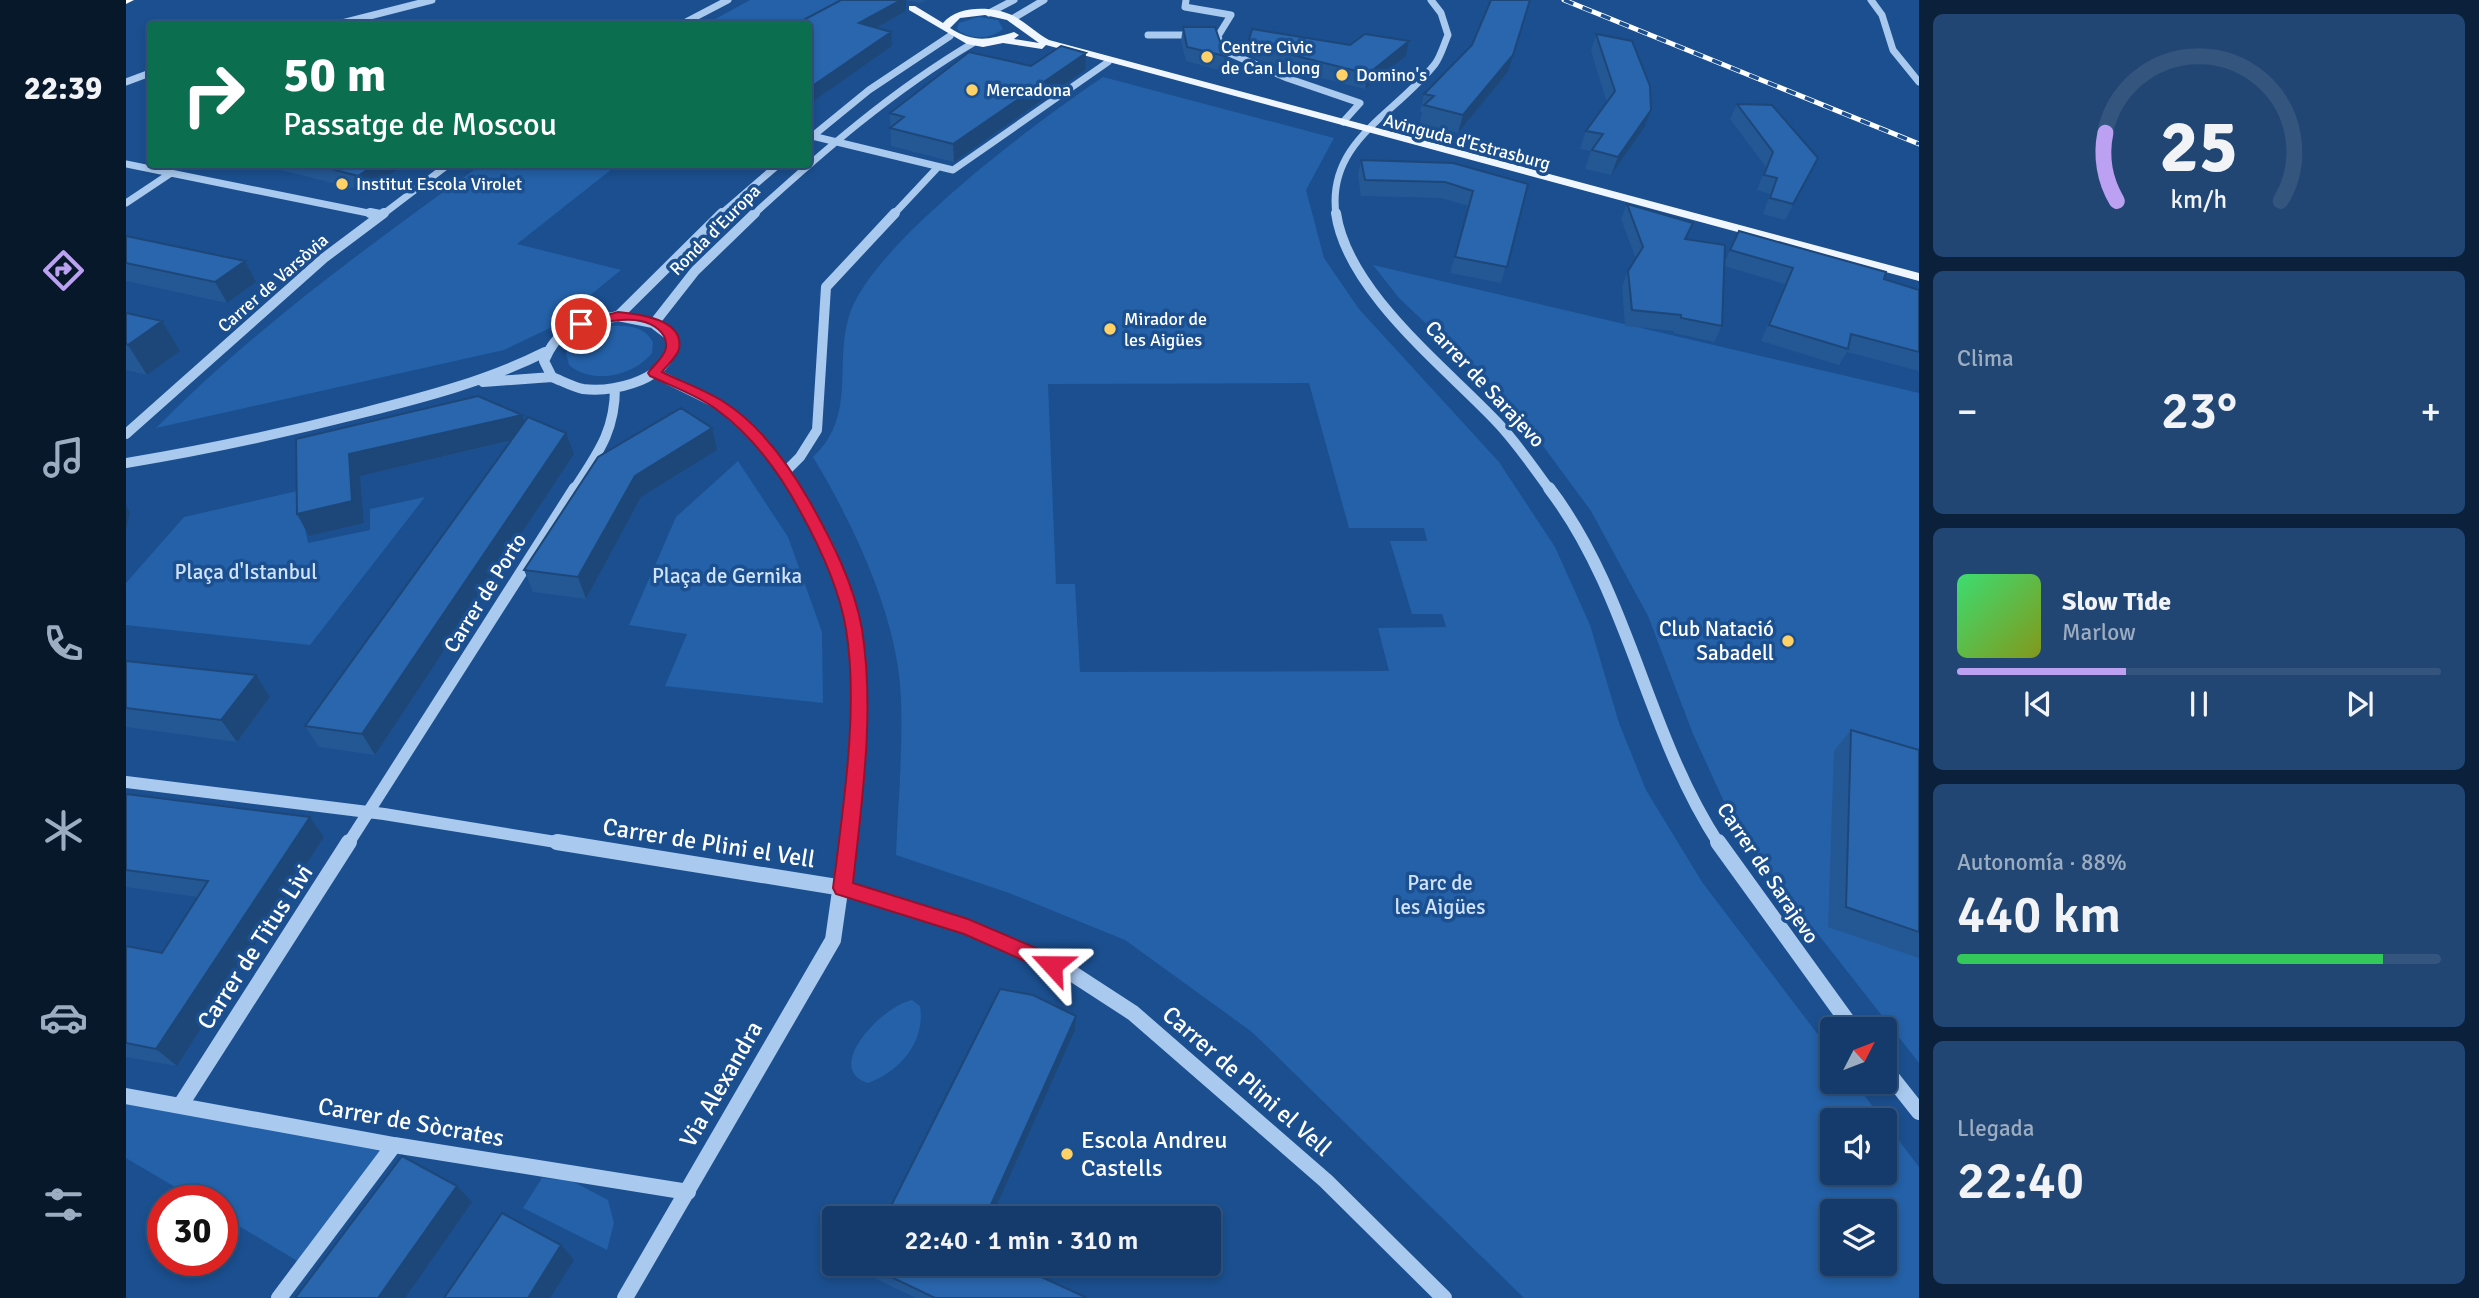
<!DOCTYPE html>
<html lang="es">
<head>
<meta charset="utf-8">
<style>
	:root { --surface:#143b6b; --page:#214673; --text:#f1f3f6; --muted:#9dadc1; --line:#33557e; --accent:#bca0f2 }
	body { margin:0; font-family:Signika,sans-serif; background:var(--page); color:var(--text); height:100vh; display:flex; flex-direction:column; font-size:26px; white-space:nowrap }
	* { box-sizing:border-box; margin:0 }
	p { font-size:23px; color:var(--muted) }
	.icon { flex:none; width:38px; height:38px; fill:none; stroke:currentColor; stroke-width:2; stroke-linecap:round; stroke-linejoin:round }
	.map { position:relative; flex:1; overflow:hidden }
	.sheet { display:flex; flex-direction:column; gap:14px; padding:14px; background:#0b203b; width:560px }
	.sheet>* { flex:none }
	.top-card { position:absolute; left:21px; top:21px; width:665px; height:147px; border-radius:7px; box-shadow:0 4px 10px #0003,0 0 0 2px var(--line); background:#0b6e4f; color:#fff; overflow:hidden }
	.needle { width:46px; rotate:48deg }
	.tools { position:absolute; left:1694px; top:1017px; display:grid; gap:14px }
	.tools a { display:grid; place-items:center; width:77px; height:77px; border-radius:7px; background:var(--surface); box-shadow:0 4px 10px #0003,0 0 0 2px var(--line); font-size:35px }
	.speed { position:absolute; left:21px; top:1185px; display:flex; gap:14px; font-size:35px; font-weight:700; text-align:center }
	.speed>* { display:grid; place-content:center; width:91px; height:91px; border-radius:50%; background:var(--surface); box-shadow:0 4px 10px #0003,0 0 0 2px var(--line); line-height:1 }
	.speed .limit { border:10px solid #d22; background:#fff; color:#111 }
	.pin { position:absolute; display:grid; place-items:center; width:60px; height:60px; color:#fff; margin:-30px; border:4px solid #fff; border-radius:50%; box-shadow:0 2px 7px #0007 }
	.me { position:absolute; width:77px; margin:-38px; rotate:294deg; stroke-linejoin:round; filter:drop-shadow(0 0 5px #0008) }
	.turn { display:flex; align-items:center; gap:24px; height:147px; padding:0 21px; font-size:32px }
	.turn .icon { width:91px; height:91px; stroke-width:2.5 }
	.turn b { display:block; font-size:49px; line-height:60px }
	.big { font-size:52px; font-weight:600; line-height:1.1 }
	.sheet .card { flex:1; display:flex; flex-direction:column; justify-content:center; gap:10px; min-width:0; padding:0 24px; border-radius:10px; background:var(--page) }
	.sheet .dial { align-items:center; gap:0 }
	.dial svg { height:182px; overflow:visible; fill:none; stroke:var(--line); stroke-width:7; stroke-linecap:round; text-anchor:middle }
	.dial text { fill:var(--text); stroke:none }
	.song { display:flex; align-items:center; gap:21px }
	.cover { width:84px; height:84px; border-radius:10px; background:linear-gradient(135deg,hsl(140 70% 55%),hsl(70 70% 35%)) }
	.played { height:7px; border-radius:4px; background:linear-gradient(90deg,var(--accent) 35%,var(--line) 35%) }
	.keys { display:flex; justify-content:space-around; direction:ltr }
	.heat { display:flex; justify-content:space-between; align-items:center; font-size:38px; direction:ltr }
	.charge { height:10px; border-radius:5px; background:linear-gradient(90deg,#34c759 88%,var(--line) 0) }
	.trip { position:absolute; left:696px; top:1206px; width:399px; height:70px; border-radius:7px; background:var(--surface); box-shadow:0 4px 10px #0003,0 0 0 2px var(--line); font-weight:600; line-height:70px; text-align:center }
	main { display:flex; flex:1; min-height:0 }
	.dock { display:flex; flex-direction:column; width:126px; justify-content:space-around; align-items:center; background:#08182b; color:var(--muted) }
	.dock .icon { width:49px; height:49px }
	.dock .active { color:var(--accent) }
	.dock b { font-size:32px; color:var(--text) }
	.map>svg:first-child { display:block }
	.green { fill:#2461a8; fill-rule:evenodd }
	.lines { fill:none; stroke-linecap:round; stroke-linejoin:round }
	.minor-far3 { stroke:#a9c9ee; stroke-width:7 }
	.minor-far2 { stroke:#a9c9ee; stroke-width:10 }
	.minor-far1 { stroke:#a9c9ee; stroke-width:12 }
	.minor { stroke:#a9c9ee; stroke-width:16 }
	.major { fill:#f0f6ff; fill-rule:evenodd }
	.highway { fill:#fff; fill-rule:evenodd }
	.rail-casing { stroke:#fff; stroke-width:5 }
	.rail { stroke:#1b4f8f; stroke-width:3.5; stroke-dasharray:10; stroke-linecap:butt }
	.wall { fill:#245895 }
	.shaded-wall { fill:#1d4779 }
	.building { fill:#2a66ad; stroke:#1d4779; stroke-width:2 }
	.route { fill:#e11d48; stroke:#92132f; stroke-width:2 }
	.poi-dot { fill:#ffd166; stroke:#1b4f8f; stroke-width:2.5 }
	.labels { text-anchor:middle; stroke-width:7; stroke-linejoin:round; paint-order:stroke }
	.far-poi-label { font-size:18px; fill:#fff; stroke:#1b4f8f; text-anchor:start }
	.far-street-label { font-size:18px; fill:#fff; stroke:#1b4f8f }
	.street-label { font-size:21px; fill:#fff; stroke:#1b4f8f }
	.park-label { font-size:21px; fill:#cfe3fa; stroke:#1b4f8f }
	.poi-label { font-size:21px; fill:#fff; stroke:#1b4f8f; text-anchor:end }
	.near-street-label { font-size:24px; fill:#fff; stroke:#1b4f8f }
	.near-poi-label { font-size:24px; fill:#fff; stroke:#1b4f8f; text-anchor:start }
</style>
</head>
<body>
<main>
<nav class="dock">
<b>22:39</b>
<svg class="icon active" aria-label="directions" viewBox="0 0 24 24"><path d="M12 3l9 9-9 9-9-9zM9 14v-3h6M13 9l2 2-2 2"/></svg>
<svg class="icon" aria-label="music" viewBox="0 0 24 24"><path d="M9 18V5l10-2v13"/><circle cx="6" cy="18" r="3"/><circle cx="16" cy="16" r="3"/></svg>
<svg class="icon" aria-label="phone" viewBox="0 0 24 24"><path d="M5 4h4l2 5-3 2q2 4 5 5l2-3 5 2v4C11 20 4 13 5 4z"/></svg>
<svg class="icon" aria-label="climate" viewBox="0 0 24 24"><path d="M12 3v18M4 7l16 10M4 17L20 7"/></svg>
<svg class="icon" aria-label="car" viewBox="0 0 24 24"><path d="M5 17H2v-5l4-1 3-4h7l3 4 3 1v5h-3M9 17h6M6 11h13"/><circle cx="7" cy="17" r="2"/><circle cx="17" cy="17" r="2"/></svg>
<svg class="icon" aria-label="filters" viewBox="0 0 24 24"><path d="M4 7h16M4 17h16"/><circle cx="9" cy="7" r="2"/><circle cx="15" cy="17" r="2"/></svg>
</nav>
<div class="map">
<svg width="1793" height="1298" viewBox="0 0 1793 1298">
	<rect width="100%" height="100%" fill="#1b4f8f"/>
	<path class="green" d="M624 0H712L723 3 682 24H580Z
		M852 17 872 20 877 29C864 40 843 40 831 29L833 23Z
		M977 77 1208 138 1180 190 1198 258 1233 309 1373 462 1429 547 1464 625 1493 723 1520 790 1576 882 1706 1053V1082H1728L1757 1120H1706V1172H1759V1122L1793 1167V1298H1398L1126 1032 999 940 883 893 770 855C772 804 777 751 775 700 773 620 728 525 687 457 731 416 708 366 723 316 744 245 913 120 977 77ZM1183 383 1223 528H1298L1301 541H1264L1286 614H1316L1320 627 1252 628 1263 671 954 672 949 584H930L922 384ZM1706 1211H1759V1264H1706Z
		M355 165H491L391 244 495 270 424 328 378 350 30 428C129 328 242 246 355 165Z
		M1247 265 1793 393V1063L1645 874 1600 806 1567 734 1522 616 1465 511 1403 427 1370 390 1273 298Z
		M482 326C499 325 518 325 527 342L526 353C508 376 466 385 443 365L440 353C448 336 464 330 482 326Z
		M612 461 662 537 696 632 697 703 539 686 561 634 503 625 550 517Z
		M171 491 182 543 244 530V509L299 497 184 645 0 625V583L58 517Z
		M786 1000 794 1006C800 1041 774 1072 742 1083 696 1069 756 1006 786 1000Z
		M0 1096 268 1145 178 1265 96 1216V1200H71L0 1158Z
		M416 1178 446 1181 482 1200 488 1223 481 1250 397 1208Z"/>
	<g class="lines">
		<path class="minor-far3" d="M1060 0 1059 7 1105 15 1092 36 1096 50 1161 78 1234 103 1217 122
			M1745 0 1756 15 1767 50 1793 82
			M863 13 888 0
			M886 19 918 0
			M212 24 306 0
			M556 24 602 0
			M1022 35H1071
			M0 82 24 73
			M682 135 827 170 982 62
			M683 139 743 90 824 36
			M0 164 252 215
			M0 203 45 173
			M256 215 323 164
			M594 215 653 164
			M627 215C696 152 766 91 847 43
			M767 215 812 167
			M1210 215C1200 141 1269 115 1309 64 1315 56 1318 44 1322 35L1315 13 1305 0"/>
		<path class="minor-far2" d="M244 213 254 215
			M1210 213C1221 291 1318 366 1371 422 1391 443 1407 467 1424 490
			M492 316 527 323 544 336C544 341 545 348 544 353 533 383 484 392 457 389 447 387 436 381 426 377L418 361C433 324 456 324 492 316Z
			M492 316 596 213
			M529 322 569 271 629 213
			M529 373 594 405 633 440 670 490
			M357 382 426 377
			M0 434 198 258 258 213
			M0 463C79 450 158 433 236 413 299 397 361 381 419 352
			M658 473 674 457 691 430 700 287 769 213
			M448 490C471 454 489 432 489 388"/>
		<path class="minor-far1" d="M669 488C680 510 695 531 705 554 744 643 735 750 721 844
			M1423 488C1504 594 1520 733 1593 844
			M0 782 258 814 442 844
			M222 844 449 488"/>
		<path class="minor" d="M431 842 717 888 842 927 947 974 1007 1013 1200 1181 1318 1298
			M1592 842 1727 1029
			M1759 1069 1793 1112
			M0 1096 268 1145 562 1192
			M54 1106 223 842
			M153 1298 268 1145
			M499 1298 707 940 721 842"/>
		<path class="major" d="M783 6H789L817 23C832 5 866 6 886 15 899 22 910 33 923 40L1793 273V281L920 45 916 49 877 43 857 47 841 44 783 10ZM859 15 881 20 913 43 888 39 893 35 888 32C862 40 848 43 824 28L834 18Z"/>
		<path class="highway" d="M0 0H8L0 4Z"/>
		<g class="rail-casing">
			<path id="rail" d="M1438 0 1793 144"/>
		</g>
		<use href="#rail" class="rail"/>
	</g>
	<path class="wall" d="M715 0H800L794 3 780 0V11L750 28 766 46 682 105V24Z
		M1057 27 1099 56 1097 71 1060 61 1055 41Z
		M1470 34 1518 128 1485 175 1459 169 1465 151 1454 149 1460 131 1481 103 1465 51Z
		M1123 40 1224 45 1283 41 1280 56 1239 89 1145 65 1121 54Z
		M905 66 959 70 828 162 765 146 764 113Z
		M1382 72 1332 133 1294 123 1296 112H1294L1298 94Z
		M1611 104 1684 173 1659 220 1637 214 1644 194 1631 190 1640 167 1604 119Z
		M1235 160 1402 184 1375 283 1324 273 1343 206 1315 198 1235 196 1232 175Z
		M138 164H280L238 191 139 166Z
		M1501 204 1599 261 1613 231 1793 290V371L1721 352 1713 365 1635 341 1659 284 1598 266 1596 326 1588 342 1548 333V331L1499 326 1496 286 1502 271 1510 259 1495 219Z
		M0 236 119 261 130 282 101 303 0 281Z
		M0 313 36 321 54 351 21 375 0 370Z
		M399 421 448 454 249 755 193 747 179 726 385 441 234 476 238 523 183 536 171 514 170 439Z
		M591 450 515 497 460 599 407 592 398 570Z
		M0 661 144 697 111 742 0 727Z
		M1725 730 1793 750V958L1702 927 1708 751Z
		M0 794 184 817 198 837 51 1066 0 1057V946L36 953 72 897 0 887Z
		M737 1264 961 1298H790L740 1274Z"/>
	<path class="shaded-wall" d="M775 0H780V11L734 37 733 23Z
		M1404 0 1382 72 1332 133 1337 115Z
		M765 32 766 46 682 105V89Z
		M1283 41 1280 56 1239 89 1242 74Z
		M960 53 959 70 828 162 827 144Z
		M1525 110 1518 128 1485 175 1492 157Z
		M250 164H280L238 191 232 176Z
		M119 261 130 282 101 303 89 282Z
		M36 321 54 351 21 375 2 345Z
		M396 415 404 436 234 476 238 523 183 536 171 514 223 454Z
		M586 428 591 450 515 497 460 599 452 577 509 476Z
		M440 433 448 454 249 755 236 734Z
		M0 506 4 512 0 529Z
		M130 675 144 697 111 742 95 720Z
		M184 817 198 837 51 1066 30 1049Z
		M950 1016 949 1030 865 1218H859Z
		M331 1186 346 1202 279 1298H252Z
		M435 1245 448 1260 424 1298H402Z"/>
	<path class="building" d="M715 0H775L733 23 765 32 682 89V24H670Z
		M1365 0H1404L1387 55 1337 115 1298 105 1308 96 1298 94 1346 45Z
		M1057 27H1089L1099 56 1061 47Z
		M1126 29 1224 45 1239 34 1283 41 1242 74 1147 50 1123 40Z
		M1470 34 1506 41 1524 86 1525 110 1492 157 1466 150 1477 134 1460 131 1489 91Z
		M935 46 960 53 827 144 764 128 778 117 764 113 843 52 905 66Z
		M1611 104 1646 105 1692 158 1667 204 1644 198 1651 178 1638 175 1647 152Z
		M1235 160 1327 163 1402 184 1381 267 1329 257 1347 191 1319 182 1239 180Z
		M186 164H250L232 176Z
		M1501 204 1567 223 1559 239 1599 245 1596 326 1555 318V315L1506 310 1502 271 1517 247Z
		M1613 231 1760 272 1758 279 1793 290V352L1725 334 1722 349 1643 325 1667 268 1604 250Z
		M0 236 119 261 89 282 0 263Z
		M0 313 36 321 2 345 0 344Z
		M352 396 396 415 223 454 226 501 171 514 170 439Z
		M555 408 586 428 509 476 452 577 398 570 472 457Z
		M402 417 440 433 236 734 179 726Z
		M0 661 130 675 95 720 0 708Z
		M1725 730 1793 750V932L1720 907Z
		M0 794 184 817 30 1049 0 1043V946L36 953 82 881 0 870Z
		M874 989 907 995 950 1016 859 1218H759Z
		M276 1156 331 1186 252 1298H169Z
		M376 1213 435 1245 402 1298H318Z
		M738 1264H887L961 1298H809Z"/>
	<path class="route" d="M492 312C512 314 559 319 553 349 551 357 541 365 536 372 556 382 579 390 598 402 634 425 663 465 684 502 706 541 728 584 736 629 749 712 736 800 727 883L842 919 933 958 936 965 933 971 926 973 838 934 710 894 707 888C717 808 733 708 720 629 713 587 694 547 674 511 653 472 626 435 590 409 571 395 545 386 524 376L522 373C527 366 536 359 539 351 541 347 540 340 538 336 521 310 479 322 455 327L449 324Z"/>
	<g class="poi-dot">
		<circle cx="1081" cy="57" r="7"/>
		<circle cx="1216" cy="75" r="7"/>
		<circle cx="846" cy="90" r="7"/>
		<circle cx="216" cy="184" r="7"/>
		<circle cx="984" cy="329" r="7"/>
		<circle cx="1662" cy="641" r="7"/>
		<circle cx="941" cy="1154" r="7"/>
	</g>
	<g class="labels">
		<g class="far-poi-label">
			<text x="1095" y="53">Centre Civic<tspan x="1095" dy="21">de Can Llong</tspan></text>
			<text x="1230" y="81">Domino's</text>
			<text x="860" y="96">Mercadona</text>
			<text x="230" y="190">Institut Escola Virolet</text>
			<text x="998" y="325">Mirador de<tspan x="998" dy="21">les Aigües</tspan></text>
		</g>
		<g class="far-street-label">
			<text transform="translate(1341 142) rotate(15)" y="6">Avinguda d'Estrasburg</text>
			<text transform="translate(589 230) rotate(-45)" y="6">Ronda d'Europa</text>
			<text transform="translate(147 283) rotate(-41)" y="6">Carrer de Varsòvia</text>
		</g>
		<g class="street-label">
			<text transform="translate(1359 384) rotate(47)" y="7">Carrer de Sarajevo</text>
			<text transform="translate(359 593) rotate(-58)" y="7">Carrer de Porto</text>
			<text transform="translate(1642 873) rotate(56)" y="7">Carrer de Sarajevo</text>
		</g>
		<g class="park-label">
			<text x="120" y="579">Plaça d'Istanbul</text>
			<text x="601" y="583">Plaça de Gernika</text>
			<text x="1314" y="890">Parc de<tspan x="1314" dy="24">les Aigües</tspan></text>
		</g>
		<g class="poi-label">
			<text x="1648" y="636">Club Natació<tspan x="1648" dy="24">Sabadell</tspan></text>
		</g>
		<g class="near-street-label">
			<text transform="translate(583 843) rotate(9)" y="8">Carrer de Plini el Vell</text>
			<text transform="translate(129 947) rotate(-57)" y="8">Carrer de Titus Livi</text>
			<text transform="translate(1121 1081) rotate(41)" y="8">Carrer de Plini el Vell</text>
			<text transform="translate(595 1084) rotate(-60)" y="8">Via Alexandra</text>
			<text transform="translate(285 1122) rotate(10)" y="8">Carrer de Sòcrates</text>
		</g>
		<g class="near-poi-label">
			<text x="955" y="1148">Escola Andreu<tspan x="955" dy="28">Castells</tspan></text>
		</g>
	</g>
</svg>
<div class="tools">
<a><svg class="needle" viewBox="-14 -14 28 28"><path d="M0-13l5 13h-10z" fill="#e53935"/><path d="M0 13l5-13h-10z" fill="#9dadc1"/></svg></a>
<a><svg class="icon" aria-label="sound" viewBox="0 0 24 24"><path d="M4 9h4l5-4v14l-5-4H4zM17 9q2 3 0 6"/></svg></a>
<a><svg class="icon" aria-label="layers" viewBox="0 0 24 24"><path d="M12 4l9 5-9 5-9-5zM3 14l9 5 9-5"/></svg></a>
</div>
<div class="speed"><div class="limit">30</div></div>
<div class="pin" style="left:455px;top:324px;background:#d93025"><svg class="icon" aria-label="arrive" viewBox="0 0 24 24"><path d="M6 21V4h12l-3 4 3 4H6"/></svg></div>
<svg class="me" style="left:926px;top:965px" viewBox="-20 -20 40 40"><path d="M0-17L14 15 0 8-14 15z" fill="#e11d48" stroke="#fff" stroke-width="4"/></svg>
<div class="trip">22:40 · 1 min · 310 m</div>
<div class="top-card">
<div class="turn"><svg class="icon" aria-label="right" viewBox="0 0 24 24"><path d="M7 20v-9h11M14 6l5 5-5 5"/></svg><div><b>50 m</b>Passatge de Moscou</div></div>
</div>
</div>
<section class="sheet">
<div class="card dial"><svg viewBox="0 0 100 80">
<path d="M14 69A42 42 0 1 1 86 69"/>
<path d="M14 69A42 42 0 0 1 9 39" stroke="#bca0f2"/>
<text x="50" y="56" font-size="32" font-weight="700">25</text>
<text x="50" y="72" font-size="11">km/h</text>
</svg></div>
<div class="card"><p>Clima</p>
<div class="heat"><a>−</a><b class="big">23°</b><a>+</a></div>
</div>
<div class="card">
<div class="song"><i class="cover"></i><div><b>Slow Tide</b><p>Marlow</p></div></div>
<div class="played"></div>
<div class="keys"><svg class="icon" aria-label="previous" viewBox="0 0 24 24"><path d="M18 5L8 12l10 7zM5 5v14"/></svg><svg class="icon" aria-label="pause" viewBox="0 0 24 24"><path d="M8 5v14M16 5v14"/></svg><svg class="icon" aria-label="next" viewBox="0 0 24 24"><path d="M6 5l10 7-10 7zM19 5v14"/></svg></div>
</div>
<div class="card"><p>Autonomía · 88%</p><b class="big">440 km</b><div class="charge"></div></div>
<div class="card"><p>Llegada</p><b class="big">22:40</b></div>
</section>
</main>
</body>
</html>
